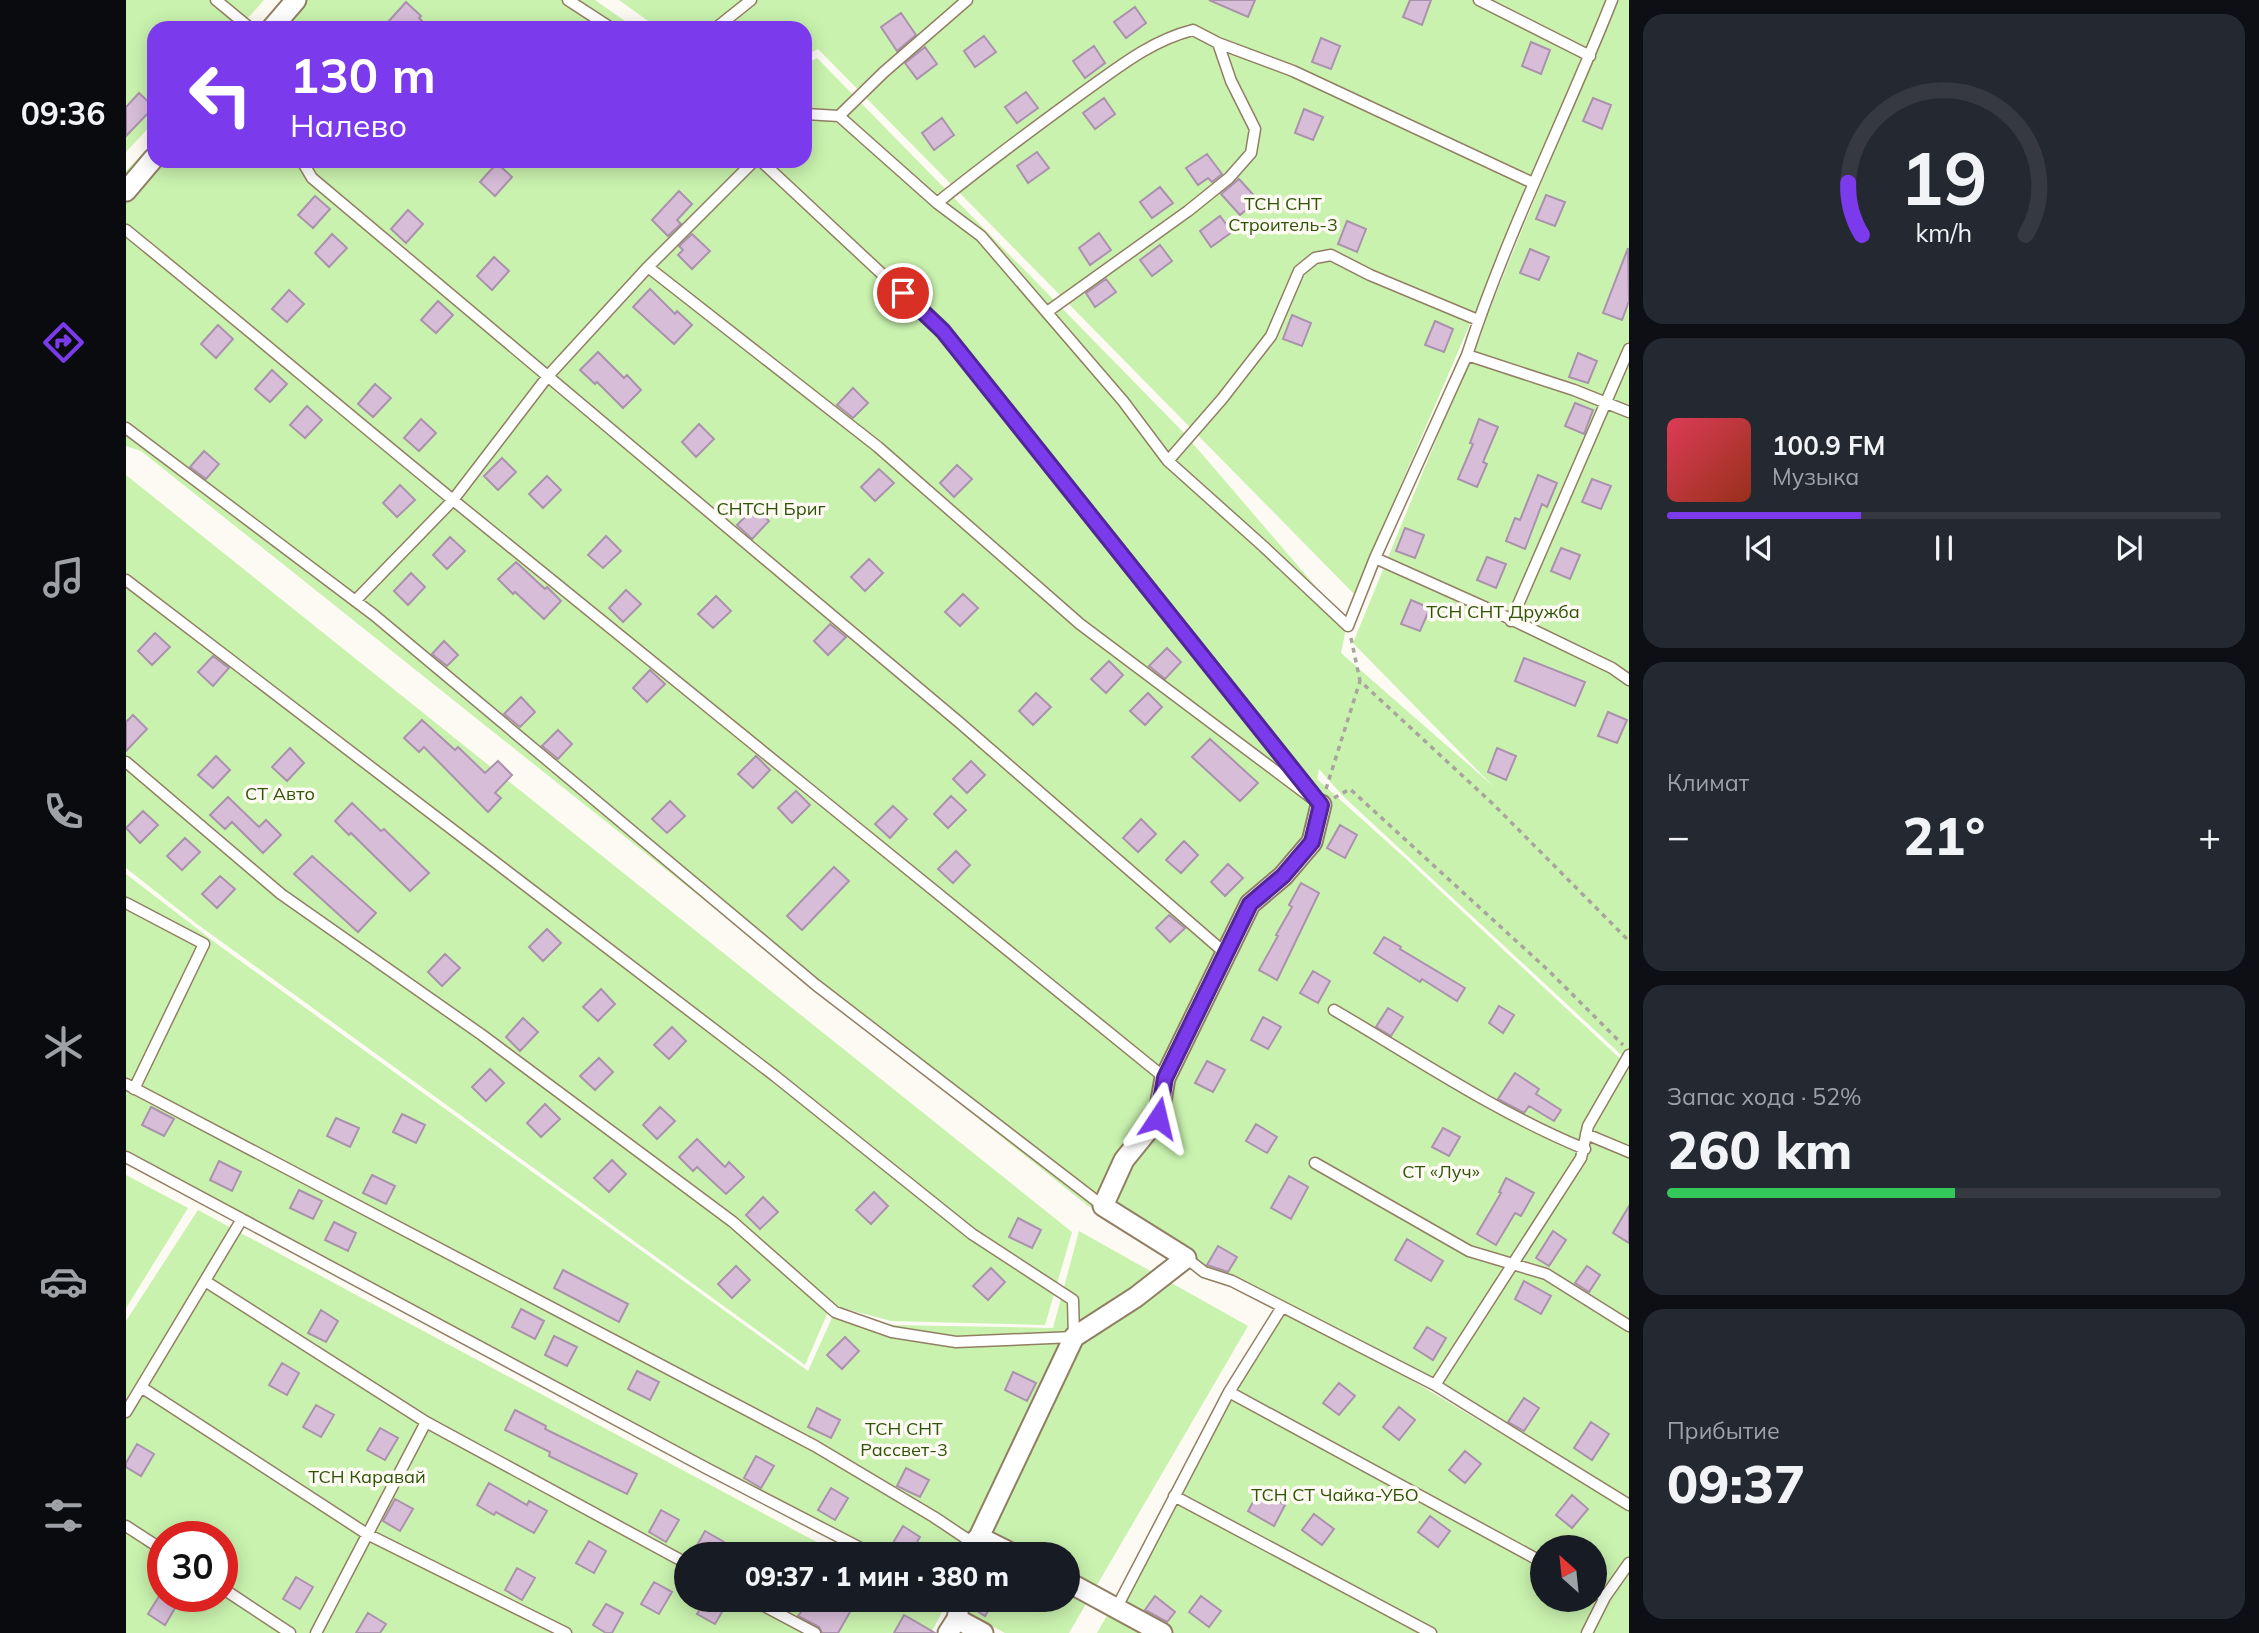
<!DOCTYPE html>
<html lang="ru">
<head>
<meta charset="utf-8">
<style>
	:root { --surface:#171b24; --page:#242831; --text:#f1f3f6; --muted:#9ea1a6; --line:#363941; --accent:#7c3aed }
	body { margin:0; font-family:Mulish,sans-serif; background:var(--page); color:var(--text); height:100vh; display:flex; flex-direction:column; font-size:26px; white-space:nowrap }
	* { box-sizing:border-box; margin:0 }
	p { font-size:23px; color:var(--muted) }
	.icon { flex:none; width:38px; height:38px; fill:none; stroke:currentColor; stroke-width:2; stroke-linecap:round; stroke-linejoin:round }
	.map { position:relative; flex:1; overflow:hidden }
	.panel { display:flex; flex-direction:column; gap:14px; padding:14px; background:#0d0f14; width:630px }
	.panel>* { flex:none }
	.guide { position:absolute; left:21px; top:21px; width:665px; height:147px; border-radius:21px; box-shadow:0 4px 18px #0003; background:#7c3aed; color:#fff; overflow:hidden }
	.needle { width:46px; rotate:333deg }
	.controls { position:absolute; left:1404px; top:1535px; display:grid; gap:14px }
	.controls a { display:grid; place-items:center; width:77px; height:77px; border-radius:50%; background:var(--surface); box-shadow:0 4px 18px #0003; font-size:35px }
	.speed { position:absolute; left:21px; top:1521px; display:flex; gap:14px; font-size:35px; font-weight:700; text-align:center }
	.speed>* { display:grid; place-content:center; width:91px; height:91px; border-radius:50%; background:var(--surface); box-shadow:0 4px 18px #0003; line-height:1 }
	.speed .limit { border:10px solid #d22; background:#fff; color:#111 }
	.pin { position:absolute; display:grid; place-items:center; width:60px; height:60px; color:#fff; margin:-30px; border:4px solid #fff; border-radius:50%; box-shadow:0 2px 7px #0007 }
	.me { position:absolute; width:77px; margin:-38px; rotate:10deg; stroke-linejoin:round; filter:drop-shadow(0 0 5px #0008) }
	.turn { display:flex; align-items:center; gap:24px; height:147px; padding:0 28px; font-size:32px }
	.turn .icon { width:91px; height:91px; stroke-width:2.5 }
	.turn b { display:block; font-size:49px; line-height:60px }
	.big { font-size:52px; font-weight:800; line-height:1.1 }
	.panel .tile { flex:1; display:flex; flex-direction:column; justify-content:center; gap:10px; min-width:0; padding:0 24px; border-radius:21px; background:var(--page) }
	.panel .dial { align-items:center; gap:0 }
	.dial svg { height:182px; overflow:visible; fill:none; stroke:var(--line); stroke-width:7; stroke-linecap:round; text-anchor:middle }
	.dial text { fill:var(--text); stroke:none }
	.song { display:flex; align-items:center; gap:21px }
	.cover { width:84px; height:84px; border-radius:10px; background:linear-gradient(135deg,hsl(350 70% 55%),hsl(10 70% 35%)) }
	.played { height:7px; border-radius:4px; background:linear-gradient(90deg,var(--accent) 35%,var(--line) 35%) }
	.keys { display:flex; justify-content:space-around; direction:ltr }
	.heat { display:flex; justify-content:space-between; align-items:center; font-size:38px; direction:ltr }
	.charge { height:10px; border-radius:5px; background:linear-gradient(90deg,#34c759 52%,var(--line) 0) }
	.trip { position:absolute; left:548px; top:1542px; width:406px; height:70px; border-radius:35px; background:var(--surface); box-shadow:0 4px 18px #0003; font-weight:800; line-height:70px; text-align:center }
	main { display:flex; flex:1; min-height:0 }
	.menu { display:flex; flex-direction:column; width:126px; justify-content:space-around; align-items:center; background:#090b0e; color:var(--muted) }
	.menu .icon { width:49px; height:49px }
	.menu .selected { color:var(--accent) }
	.menu b { font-size:32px; color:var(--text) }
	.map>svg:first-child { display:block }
	.green { fill:#c9f2ae; fill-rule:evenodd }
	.building { fill:#d7bdd8; stroke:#ab92ac; stroke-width:2 }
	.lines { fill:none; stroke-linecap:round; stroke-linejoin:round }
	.lane-casing { stroke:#927f63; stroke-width:13 }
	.street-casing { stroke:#927f63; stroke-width:23 }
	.path { stroke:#a9a49e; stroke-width:3.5; stroke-dasharray:5 5; stroke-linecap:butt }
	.lane { stroke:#fff; stroke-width:10 }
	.street { stroke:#fff; stroke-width:19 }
	.route-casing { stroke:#51269a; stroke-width:18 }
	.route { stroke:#7c3aed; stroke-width:12 }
	.labels { text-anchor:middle; stroke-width:7; stroke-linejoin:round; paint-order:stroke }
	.park-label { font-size:18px; fill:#2f5407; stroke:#fdf9f3 }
</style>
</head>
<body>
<main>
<nav class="menu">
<b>09:36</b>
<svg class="icon selected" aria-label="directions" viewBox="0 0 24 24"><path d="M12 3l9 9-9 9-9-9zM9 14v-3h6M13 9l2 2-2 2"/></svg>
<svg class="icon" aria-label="music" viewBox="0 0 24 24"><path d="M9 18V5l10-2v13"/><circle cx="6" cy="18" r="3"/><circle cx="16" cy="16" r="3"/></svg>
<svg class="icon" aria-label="phone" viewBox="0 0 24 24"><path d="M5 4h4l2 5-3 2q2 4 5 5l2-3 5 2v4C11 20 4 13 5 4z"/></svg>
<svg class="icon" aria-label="climate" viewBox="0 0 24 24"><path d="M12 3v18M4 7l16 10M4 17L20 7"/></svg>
<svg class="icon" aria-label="car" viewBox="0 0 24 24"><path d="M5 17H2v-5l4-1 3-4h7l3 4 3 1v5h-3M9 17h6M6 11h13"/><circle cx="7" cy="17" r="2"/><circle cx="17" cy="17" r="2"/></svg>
<svg class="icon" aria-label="filters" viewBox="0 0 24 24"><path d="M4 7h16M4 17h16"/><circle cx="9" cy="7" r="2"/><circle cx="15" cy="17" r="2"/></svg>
</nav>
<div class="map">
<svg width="1503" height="1633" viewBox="0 0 1503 1633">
	<rect width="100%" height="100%" fill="#fdf9f3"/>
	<path class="green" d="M0 0H138L113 28H28V122L0 152Z
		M158 0H469L509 28H132Z
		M493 0H1483L1228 594 692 49 679 56V28H532Z
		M1490 0H1503V1062L1216 795 1193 769 1191 779 1279 858 1503 1067V1500L1225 1337 1114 1278C1089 1279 1072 1260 1051 1249 1022 1233 991 1220 962 1206L15 451 0 446V171L28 141V161H679V64L691 58 1057 432 1221 623 1215 653 1367 786 1227 643Z
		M0 475 946 1232 919 1325 765 1321 705 1305 679 1365 71 924 0 868Z
		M0 874 95 947 682 1371 710 1309 765 1325 927 1328 953 1231 1122 1326 943 1633H879L817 1600H942V1554H732L0 1163Z
		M0 1175 62 1208 0 1308Z
		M72 1210 713 1554H560V1600H797L817 1610 805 1633H0V1321ZM37 1536H96V1596H37Z
		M1158 1304 1503 1510V1633H971ZM1416 1547H1468V1600H1416Z"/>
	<path class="building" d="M1083 0H1129L1122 17Z
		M1284 0H1305L1296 25 1277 17Z
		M280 2 295 16 293 18 303 28H271L263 21Z
		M1009 7 1020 23 1000 38 988 22Z
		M775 13 790 35 771 51 755 27Z
		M858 36 870 52 849 67 838 51Z
		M1195 38 1214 46 1205 69 1186 62Z
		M1405 42 1424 50 1415 74 1396 66Z
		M968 46 979 63 959 78 947 61Z
		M799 47 811 64 791 79 779 63Z
		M900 92 912 108 891 123 879 107Z
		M13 93 28 107 0 136V107Z
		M978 98 989 114 969 129 957 113Z
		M1467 98 1485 105 1476 129 1457 121Z
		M1178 109 1197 117 1187 140 1169 133Z
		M816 118 828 135 808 150 796 133Z
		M911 152 923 168 902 183 891 166Z
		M1081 154 1096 174 1086 182 1082 178 1072 185 1060 168Z
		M371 163 386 177 369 196 354 182Z
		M1113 179 1132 200 1114 215 1095 194Z
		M1034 187 1047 203 1026 218 1014 202Z
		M553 191 566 204 551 220 555 224 542 236 526 220Z
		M1420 195 1439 202 1429 226 1410 219Z
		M189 196 204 209 187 228 172 215Z
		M282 210 297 224 280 243 265 229Z
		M1094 216 1106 232 1085 247 1074 231Z
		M1221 221 1240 229 1231 252 1212 244Z
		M973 233 985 250 964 265 953 248Z
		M206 234 221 248 203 267 189 253Z
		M566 234 584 251 566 269 552 255 557 250 553 246Z
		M1034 245 1046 261 1026 276 1014 260Z
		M1502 248 1503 301 1496 320 1477 313Z
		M1404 249 1423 257 1413 280 1394 273Z
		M368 257 383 271 366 290 351 276Z
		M980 279 990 292 969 307 960 293Z
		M524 289 549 314 551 311 566 325 548 344 507 307Z
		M163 290 178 304 161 322 146 309Z
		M312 301 327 315 310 333 295 320Z
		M1166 315 1185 323 1176 346 1157 339Z
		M1309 321 1327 329 1318 352 1299 345Z
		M92 325 107 339 90 358 75 344Z
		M472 352 498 378 501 375 515 390 497 408 471 382 469 384 454 370Z
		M1452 353 1471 361 1462 383 1443 377Z
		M146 370 161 384 144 402 129 389Z
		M249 384 265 398 247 417 232 404Z
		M727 388 742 403 727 418 711 405Z
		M1449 403 1467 410 1458 434 1439 426Z
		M181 406 196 420 179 438 164 425Z
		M295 419 310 433 293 451 278 438Z
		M1353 419 1372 427 1357 462 1361 464 1351 487 1332 479 1347 444 1344 443Z
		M573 424 588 439 570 457 556 442Z
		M78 451 93 464 80 479 64 467Z
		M376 458 390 472 372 490 358 476Z
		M831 465 846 479 828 497 814 483Z
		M753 469 768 483 749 501 735 487Z
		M1412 475 1431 483 1421 507 1416 504 1399 549 1380 541 1389 518 1394 520Z
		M421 476 435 490 417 508 403 494Z
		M1466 479 1485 486 1475 509 1456 502Z
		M274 485 289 500 271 517 257 503Z
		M629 507 643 521 626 539 611 525Z
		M1279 528 1298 535 1289 558 1270 551Z
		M480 536 495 551 477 568 462 555Z
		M324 537 339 551 321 569 307 555Z
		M1435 548 1454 555 1444 579 1425 571Z
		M1361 557 1380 564 1370 588 1351 580Z
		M743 559 757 573 739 591 725 577Z
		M390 562 419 589 421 587 435 601 418 619 389 592 387 594 372 579Z
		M285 573 299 587 282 605 268 591Z
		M500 590 515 604 497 622 483 608Z
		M837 594 852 608 834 626 819 612Z
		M590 596 605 611 587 628 572 614Z
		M1285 600 1304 608 1294 631 1275 624Z
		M704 624 720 637 702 655 688 641Z
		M29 633 44 647 26 665 12 651Z
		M318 641 332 655 321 666 306 654Z
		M1041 648 1055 662 1039 679 1023 666Z
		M87 656 103 668 87 686 72 672Z
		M1398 658 1459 682 1449 706 1389 681Z
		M983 661 997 675 980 693 965 679Z
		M524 670 539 684 521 702 507 688Z
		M910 693 925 707 907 725 893 711Z
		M1022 693 1036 707 1019 725 1004 711Z
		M395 697 409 712 394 727 378 714Z
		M1482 712 1501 720 1491 743 1472 736Z
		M7 715 21 729 0 751V722Z
		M296 720 329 750 332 747 359 773 372 761 386 775 369 793 375 798 362 812 298 747 293 752 278 738Z
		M432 730 446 744 432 759 416 746Z
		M1084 739 1132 783 1114 801 1066 757Z
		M164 748 178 763 161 781 146 767Z
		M1371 748 1390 756 1380 780 1362 772Z
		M90 756 104 770 87 788 72 775Z
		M630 756 644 770 627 788 612 774Z
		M845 761 859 775 841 793 827 779Z
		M670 791 684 805 666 823 652 808Z
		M825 796 840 810 822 828 808 814Z
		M102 797 133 827 140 820 155 835 137 853 106 822 99 829 84 815Z
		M544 801 559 816 541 833 526 819Z
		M226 803 255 831 258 829 303 873 284 891 225 833 223 835 209 821Z
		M767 806 781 819 764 838 749 824Z
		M17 811 32 825 14 843 0 828Z
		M1015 819 1030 834 1012 852 997 838Z
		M1214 825 1231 835 1219 858 1201 848Z
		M59 838 74 852 56 870 41 856Z
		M1058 841 1072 855 1055 873 1040 860Z
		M830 851 844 865 827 883 812 869Z
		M186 856 250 913 232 932 168 874Z
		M1102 864 1117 878 1099 896 1085 882Z
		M708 867 723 881 676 930 661 916Z
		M94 876 109 889 91 908 76 894Z
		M1175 883 1193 893 1151 980 1133 970 1152 936 1150 935 1166 907 1163 905Z
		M1043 915 1059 928 1044 942 1030 928Z
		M421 929 435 943 417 961 403 947Z
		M1258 937 1275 947 1274 949 1339 988 1331 1001 1296 979 1294 982 1248 953Z
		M319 954 334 968 316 986 302 972Z
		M1187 971 1204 981 1192 1003 1174 993Z
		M475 989 489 1004 472 1021 457 1007Z
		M1373 1006 1388 1015 1377 1033 1363 1023Z
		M1262 1008 1277 1017 1265 1036 1250 1027Z
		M1137 1017 1155 1027 1142 1049 1125 1040Z
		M397 1018 412 1032 394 1051 380 1037Z
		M546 1027 560 1041 543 1059 528 1045Z
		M473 1058 487 1072 469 1090 454 1076Z
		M1081 1061 1099 1070 1087 1092 1069 1083Z
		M364 1069 378 1083 360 1101 346 1087Z
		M1389 1073 1413 1089 1410 1094 1435 1110 1428 1121 1403 1106 1398 1113 1372 1099Z
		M419 1104 434 1119 415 1137 401 1123Z
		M25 1107 48 1119 38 1136 16 1125Z
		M534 1107 549 1121 531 1139 517 1125Z
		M276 1114 299 1125 290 1143 267 1132Z
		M210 1118 233 1128 224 1147 201 1136Z
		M1130 1124 1151 1137 1141 1153 1120 1141Z
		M1317 1128 1334 1137 1323 1156 1306 1147Z
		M571 1139 599 1167 603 1162 618 1177 600 1194 571 1167 567 1171 553 1157Z
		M486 1160 500 1174 483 1192 468 1178Z
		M93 1161 115 1172 106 1191 84 1180Z
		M246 1175 269 1186 260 1204 237 1193Z
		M1163 1176 1182 1187 1165 1219 1145 1208Z
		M1380 1178 1408 1193 1395 1216 1389 1213 1370 1245 1351 1234 1375 1193 1373 1192Z
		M173 1190 196 1201 187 1219 164 1208Z
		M748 1192 762 1206 745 1224 730 1210Z
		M637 1197 652 1212 634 1229 620 1215Z
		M1503 1206V1243L1487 1233Z
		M892 1218 915 1230 906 1248 883 1237Z
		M208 1222 230 1233 222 1251 199 1240Z
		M1427 1231 1440 1240 1423 1266 1410 1258Z
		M1281 1239 1317 1261 1305 1281 1269 1260Z
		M1092 1246 1111 1257 1102 1272 1081 1265Z
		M610 1266 624 1280 606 1298 592 1284Z
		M1461 1266 1474 1275 1463 1292 1449 1283Z
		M865 1268 879 1282 862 1300 847 1286Z
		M437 1270 502 1304 493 1322 428 1288Z
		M1398 1281 1425 1296 1415 1314 1389 1299Z
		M395 1309 418 1321 409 1339 386 1327Z
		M195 1310 212 1321 200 1342 182 1333Z
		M1301 1327 1320 1338 1307 1360 1288 1348Z
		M428 1336 451 1347 441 1366 419 1355Z
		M719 1337 733 1351 716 1369 701 1355Z
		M156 1363 173 1373 161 1395 143 1385Z
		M511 1371 533 1382 524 1400 502 1389Z
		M887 1372 910 1383 901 1401 879 1390Z
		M1213 1383 1229 1396 1213 1415 1197 1403Z
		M1398 1398 1413 1408 1398 1431 1382 1422Z
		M190 1405 208 1415 195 1437 177 1427Z
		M1273 1407 1289 1420 1273 1440 1257 1427Z
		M691 1408 714 1420 705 1438 682 1427Z
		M389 1410 420 1426 419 1429 511 1474 501 1494 423 1456 424 1452 379 1430Z
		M1465 1422 1483 1434 1466 1460 1448 1448Z
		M254 1428 272 1438 259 1460 241 1450Z
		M11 1444 28 1454 15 1476 0 1467V1463Z
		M1339 1451 1355 1464 1339 1483 1323 1470Z
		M630 1456 648 1466 635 1488 618 1478Z
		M780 1468 803 1480 794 1497 771 1486Z
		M363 1483 401 1505 403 1501 421 1511 408 1533 370 1512 368 1515 351 1505Z
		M705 1488 722 1498 709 1520 692 1510Z
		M1133 1491 1159 1505 1148 1526 1122 1511Z
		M1446 1495 1462 1509 1446 1528 1430 1515Z
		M269 1499 287 1509 274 1531 257 1521Z
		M535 1510 553 1520 540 1542 523 1532Z
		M1188 1514 1208 1529 1196 1545 1176 1530Z
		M1304 1516 1324 1531 1312 1547 1292 1532Z
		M777 1526 794 1537 784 1554H773L764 1548Z
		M579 1531 593 1539 618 1554H566Z
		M463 1541 480 1551 468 1573 450 1563Z
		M391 1568 409 1578 396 1600 379 1590Z
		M170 1577 187 1587 174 1609 157 1599Z
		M528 1582 546 1592 533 1614 515 1604Z
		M35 1593 37 1596 52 1603 39 1625 22 1614Z
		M1029 1596 1049 1612 1041 1622 1019 1610Z
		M1075 1596 1095 1611 1083 1627 1063 1612Z
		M580 1600H603L589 1624 571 1614Z
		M651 1600H702L724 1612 712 1633H696L693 1627 672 1616 675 1612Z
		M846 1600H869L859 1616 845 1607Z
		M480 1604 497 1613 486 1633H480L467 1625Z
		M242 1613 260 1624 254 1633H230Z
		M778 1615 787 1620 809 1633H768Z"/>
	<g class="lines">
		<g class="lane-casing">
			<path id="lane" d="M90 0 124 28
				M442 0 485 28
				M1353 0 1464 56
				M590 28 625 0
				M679 114 713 116 811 203 855 236 997 401 1042 461 1137 546 1222 626 1249 558 1341 355C1381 233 1439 119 1486 0
				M713 116 758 72 841 0
				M176 161 186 178 834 723 1099 953
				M635 161 817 331 1185 793
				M811 203C857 166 904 131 952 96 989 70 1023 41 1067 30L1092 43 1167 71 1407 183
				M0 230C110 319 218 411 327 500 563 694 803 884 1039 1078
				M522 267 752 447 954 624 1195 805
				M921 312 1062 211 1103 178 1125 153 1129 129 1105 81 1092 43
				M1341 355 1448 390 1503 412
				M0 428 248 615 690 985 977 1206
				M1042 461 1096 399 1145 336 1173 271 1189 258 1205 255 1244 275 1352 320
				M1249 558 1374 614 1486 668 1503 680
				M0 580 649 1076 846 1234 947 1300 948 1337 830 1342 766 1332 709 1312 607 1222 356 1035 155 894 0 762
				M229 601 327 500 422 376 522 267 628 161
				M1385 621 1503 349
				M0 903 78 944 8 1089
				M1208 1010C1290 1058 1371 1113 1459 1149
				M0 1084 689 1446 808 1517 847 1543
				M1460 1134 1503 1152
				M0 1157 580 1468 746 1554
				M1189 1163 1343 1251 1420 1274 1503 1326
				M1060 1258 1078 1272 1106 1281 1309 1385 1503 1505
				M79 1281 300 1422
				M1309 1385 1455 1158 1462 1126 1503 1055
				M15 1387 241 1534 440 1633
				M1103 1392 1416 1562
				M0 1412 116 1219
				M1048 1496 1305 1633
				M0 1526 37 1550
				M96 1588 164 1633
				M1468 1591 1479 1597
				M627 1600 689 1633
				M991 1607 1103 1392 1156 1307
				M190 1633 300 1422 560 1563
				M1461 1633 1479 1597 1503 1563"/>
		</g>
		<g class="street-casing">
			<path id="street" d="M146 28 170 0
				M0 191 28 158
				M853 1537 887 1554
				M844 1554 847 1543 853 1537 948 1337 1010 1297 1060 1258 977 1206 998 1160 1032 1118 1039 1078 1124 904 1157 876 1186 842 1195 805
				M942 1582 1036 1633
				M831 1619 857 1633
				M822 1633 831 1619 834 1600"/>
		</g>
		<path class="path" d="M1225 638 1234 681 1367 804 1503 941
			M1200 789 1234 681
			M1208 798 1224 789 1423 971 1497 1045"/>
		<use href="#lane" class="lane"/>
		<use href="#street" class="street"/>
	</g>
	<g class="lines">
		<g class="route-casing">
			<path id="route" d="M777 293 817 331 1195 805 1186 842 1157 876 1124 904 1039 1078 1032 1118"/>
		</g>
		<use href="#route" class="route"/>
	</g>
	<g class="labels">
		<g class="park-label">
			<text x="1157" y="210">ТСН СНТ<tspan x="1157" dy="21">Строитель-3</tspan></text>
			<text x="645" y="515">СНТСН Бриг</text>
			<text x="1377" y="618">ТСН СНТ Дружба</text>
			<text x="154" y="800">СТ Авто</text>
			<text x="1315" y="1178">СТ «Луч»</text>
			<text x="778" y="1435">ТСН СНТ<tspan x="778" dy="21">Рассвет-3</tspan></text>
			<text x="241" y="1483">ТСН Каравай</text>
			<text x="1209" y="1501">ТСН СТ Чайка-УБО</text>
		</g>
	</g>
</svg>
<div class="controls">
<a><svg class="needle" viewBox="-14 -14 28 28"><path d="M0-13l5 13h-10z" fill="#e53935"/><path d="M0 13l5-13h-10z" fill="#9ea1a6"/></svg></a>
</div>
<div class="speed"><div class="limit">30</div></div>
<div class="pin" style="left:777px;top:293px;background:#d93025"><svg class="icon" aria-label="arrive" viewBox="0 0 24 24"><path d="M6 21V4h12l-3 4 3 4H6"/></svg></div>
<svg class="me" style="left:1032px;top:1118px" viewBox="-20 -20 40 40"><path d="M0-17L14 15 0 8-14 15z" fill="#7c3aed" stroke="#fff" stroke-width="4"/></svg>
<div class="trip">09:37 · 1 мин · 380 m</div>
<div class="guide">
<div class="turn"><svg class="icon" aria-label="left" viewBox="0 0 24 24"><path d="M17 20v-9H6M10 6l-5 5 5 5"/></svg><div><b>130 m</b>Налево</div></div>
</div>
</div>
<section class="panel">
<div class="tile dial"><svg viewBox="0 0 100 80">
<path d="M14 69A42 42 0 1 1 86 69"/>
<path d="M14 69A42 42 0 0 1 8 46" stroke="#7c3aed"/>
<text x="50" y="56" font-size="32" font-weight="700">19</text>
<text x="50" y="72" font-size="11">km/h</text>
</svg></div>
<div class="tile">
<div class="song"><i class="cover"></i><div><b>100.9 FM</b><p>Музыка</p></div></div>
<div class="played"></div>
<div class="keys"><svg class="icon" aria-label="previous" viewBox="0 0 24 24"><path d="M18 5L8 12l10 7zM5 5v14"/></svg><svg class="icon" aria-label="pause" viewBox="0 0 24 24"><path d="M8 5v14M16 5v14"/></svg><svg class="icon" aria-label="next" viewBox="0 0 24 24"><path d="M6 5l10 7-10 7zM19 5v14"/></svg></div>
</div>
<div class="tile"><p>Климат</p>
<div class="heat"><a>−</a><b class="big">21°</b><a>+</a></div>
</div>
<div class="tile"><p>Запас хода · 52%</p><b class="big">260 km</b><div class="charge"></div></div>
<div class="tile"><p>Прибытие</p><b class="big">09:37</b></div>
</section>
</main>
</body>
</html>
